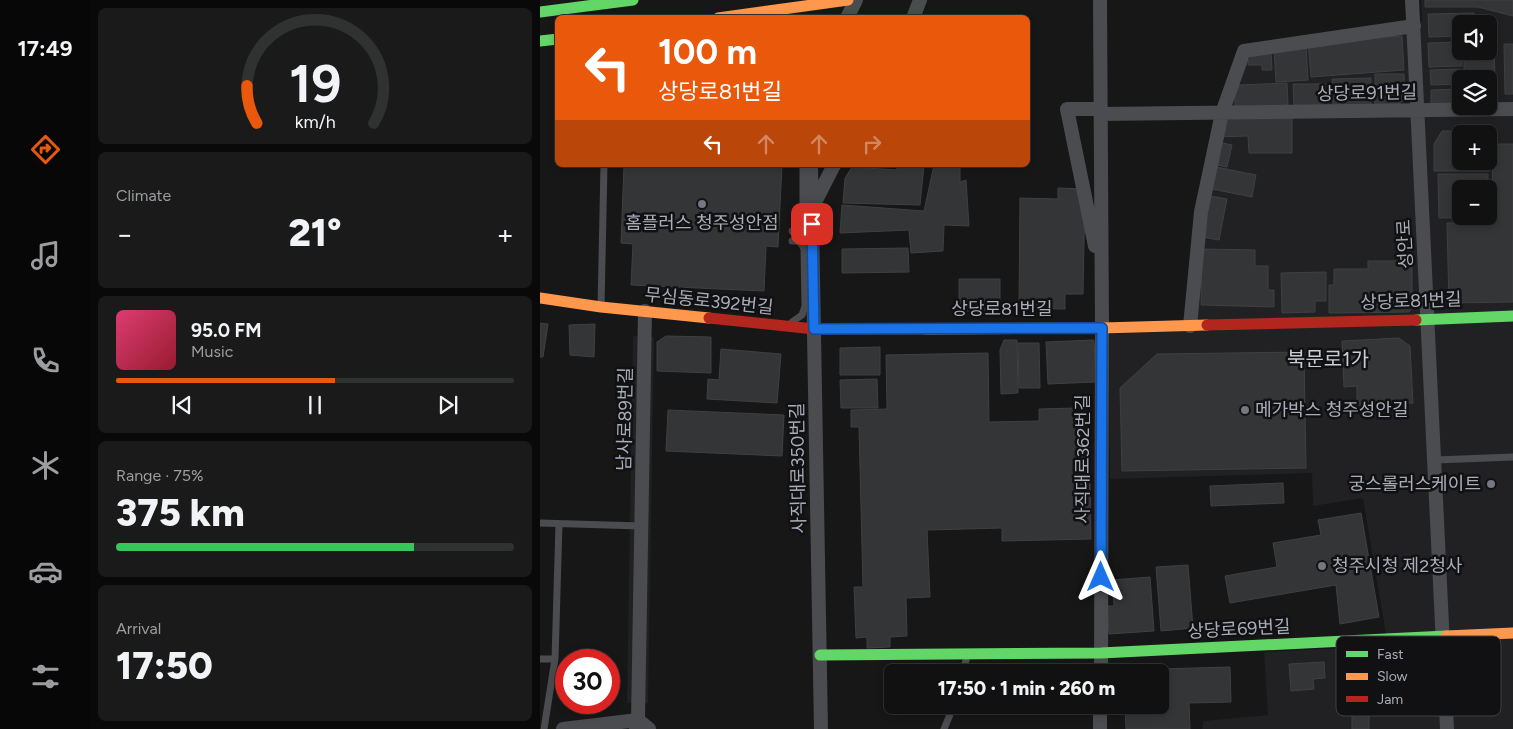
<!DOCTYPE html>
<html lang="en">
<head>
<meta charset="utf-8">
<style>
	:root { --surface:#111; --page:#1a1a1a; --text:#f1f3f6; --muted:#9c9d9f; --line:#303131; --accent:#ea580c }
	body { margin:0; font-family:Figtree,"Noto Sans KR",sans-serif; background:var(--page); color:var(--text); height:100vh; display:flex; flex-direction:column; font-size:19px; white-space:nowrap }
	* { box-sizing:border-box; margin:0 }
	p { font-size:16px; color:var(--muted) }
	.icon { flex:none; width:28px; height:28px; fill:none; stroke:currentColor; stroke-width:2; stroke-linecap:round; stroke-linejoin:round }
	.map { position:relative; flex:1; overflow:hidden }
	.sheet { display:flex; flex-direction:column; gap:8px; padding:8px; background:#090909; width:450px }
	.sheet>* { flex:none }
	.top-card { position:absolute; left:15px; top:15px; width:475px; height:152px; border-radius:8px; box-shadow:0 2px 8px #0003,0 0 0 1px var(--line); background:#ea580c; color:#fff; overflow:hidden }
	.fabs { position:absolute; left:912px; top:15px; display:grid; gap:10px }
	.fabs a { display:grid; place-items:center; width:45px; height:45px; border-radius:8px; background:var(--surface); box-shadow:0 2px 8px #0003,0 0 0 1px var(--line); font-size:25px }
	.speed { position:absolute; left:15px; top:649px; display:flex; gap:10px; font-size:25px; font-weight:700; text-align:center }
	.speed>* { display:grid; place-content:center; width:65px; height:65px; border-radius:50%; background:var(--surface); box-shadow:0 2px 8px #0003,0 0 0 1px var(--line); line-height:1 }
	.speed .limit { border:8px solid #d22; background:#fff; color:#111 }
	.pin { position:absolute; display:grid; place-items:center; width:42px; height:42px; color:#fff; margin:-21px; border-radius:10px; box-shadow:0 2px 8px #0006 }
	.me { position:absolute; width:55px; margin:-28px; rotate:0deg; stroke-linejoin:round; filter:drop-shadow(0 0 4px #0008) }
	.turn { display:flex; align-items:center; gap:18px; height:105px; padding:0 20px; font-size:22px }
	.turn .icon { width:65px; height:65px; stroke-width:2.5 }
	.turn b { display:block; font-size:35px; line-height:42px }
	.lanes { display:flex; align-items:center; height:48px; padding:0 20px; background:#0003; justify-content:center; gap:25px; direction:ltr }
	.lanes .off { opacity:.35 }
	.big { font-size:38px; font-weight:800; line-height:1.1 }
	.sheet .card { flex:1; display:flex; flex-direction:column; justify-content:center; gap:8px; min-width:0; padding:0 18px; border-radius:8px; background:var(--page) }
	.sheet .dial { align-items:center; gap:0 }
	.dial svg { height:130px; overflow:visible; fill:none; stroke:var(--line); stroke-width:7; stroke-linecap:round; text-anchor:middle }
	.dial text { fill:var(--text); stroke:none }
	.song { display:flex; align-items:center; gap:15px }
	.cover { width:60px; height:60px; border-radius:8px; background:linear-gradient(135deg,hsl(340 70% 55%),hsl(350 70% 35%)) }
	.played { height:5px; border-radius:2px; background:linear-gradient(90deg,var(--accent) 55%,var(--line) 55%) }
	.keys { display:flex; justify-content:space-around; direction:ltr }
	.heat { display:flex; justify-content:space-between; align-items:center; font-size:28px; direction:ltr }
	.charge { height:8px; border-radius:4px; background:linear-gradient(90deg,#34c759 75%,var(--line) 0) }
	.trip { position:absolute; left:344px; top:664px; width:285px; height:50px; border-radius:8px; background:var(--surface); box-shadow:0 2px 8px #0003,0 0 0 1px var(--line); font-weight:800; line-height:50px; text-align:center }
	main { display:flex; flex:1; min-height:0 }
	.menu { display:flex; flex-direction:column; width:90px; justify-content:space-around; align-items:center; background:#070707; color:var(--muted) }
	.menu .icon { width:35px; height:35px }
	.menu .selected { color:var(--accent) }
	.menu b { font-size:22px; color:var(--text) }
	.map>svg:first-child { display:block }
	.built { fill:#212124; fill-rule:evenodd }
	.building { fill:#343537; stroke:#3f4043 }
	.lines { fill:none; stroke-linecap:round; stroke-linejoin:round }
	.lane { stroke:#4b4c50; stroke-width:7 }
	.street { stroke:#4b4c50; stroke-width:14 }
	.fast { stroke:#63d668; stroke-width:11 }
	.slow { stroke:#ff974d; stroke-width:11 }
	.jam { stroke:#b3261e; stroke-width:11 }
	.route-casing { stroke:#114b97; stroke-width:12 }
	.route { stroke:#1a73e8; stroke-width:9 }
	.poi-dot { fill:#757880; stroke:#111113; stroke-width:2 }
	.labels { text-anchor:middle; stroke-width:5; stroke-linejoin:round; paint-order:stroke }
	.street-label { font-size:18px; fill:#a8adb8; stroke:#111113 }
	.poi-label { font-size:18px; fill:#a8adb8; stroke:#111113; text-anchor:start }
	.quarter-label { font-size:20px; fill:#c9ccd4; stroke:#111113 }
	.key { fill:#111113; stroke:#3e4045; stroke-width:1 }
	.key-label { font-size:14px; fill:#a8adb8 }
</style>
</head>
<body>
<main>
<nav class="menu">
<b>17:49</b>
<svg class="icon selected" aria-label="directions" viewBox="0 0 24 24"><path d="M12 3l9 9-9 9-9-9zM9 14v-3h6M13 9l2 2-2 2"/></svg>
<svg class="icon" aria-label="music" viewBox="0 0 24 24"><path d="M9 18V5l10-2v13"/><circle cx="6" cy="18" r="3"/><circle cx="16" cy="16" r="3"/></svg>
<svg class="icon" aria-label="phone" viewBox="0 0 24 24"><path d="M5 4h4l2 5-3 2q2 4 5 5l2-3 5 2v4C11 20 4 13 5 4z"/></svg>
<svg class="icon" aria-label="climate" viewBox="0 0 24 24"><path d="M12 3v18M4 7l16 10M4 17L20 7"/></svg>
<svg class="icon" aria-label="car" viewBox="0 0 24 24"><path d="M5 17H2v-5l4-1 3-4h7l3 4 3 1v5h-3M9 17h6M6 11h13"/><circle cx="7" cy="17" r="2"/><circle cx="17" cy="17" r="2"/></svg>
<svg class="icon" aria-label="filters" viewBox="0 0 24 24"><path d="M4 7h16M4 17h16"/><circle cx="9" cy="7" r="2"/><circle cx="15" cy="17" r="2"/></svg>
</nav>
<section class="sheet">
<div class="card dial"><svg viewBox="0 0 100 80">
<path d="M14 69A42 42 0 1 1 86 69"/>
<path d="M14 69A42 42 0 0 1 8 46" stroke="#ea580c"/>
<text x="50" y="56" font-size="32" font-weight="700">19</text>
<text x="50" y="72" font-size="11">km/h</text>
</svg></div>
<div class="card"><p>Climate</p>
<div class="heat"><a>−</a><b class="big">21°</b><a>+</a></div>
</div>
<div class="card">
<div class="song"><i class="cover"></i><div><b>95.0 FM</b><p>Music</p></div></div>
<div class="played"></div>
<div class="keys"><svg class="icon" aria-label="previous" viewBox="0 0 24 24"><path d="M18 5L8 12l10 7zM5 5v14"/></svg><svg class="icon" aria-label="pause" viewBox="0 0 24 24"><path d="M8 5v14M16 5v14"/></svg><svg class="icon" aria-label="next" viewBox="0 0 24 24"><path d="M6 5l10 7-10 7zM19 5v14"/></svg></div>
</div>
<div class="card"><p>Range · 75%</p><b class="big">375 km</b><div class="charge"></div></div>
<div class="card"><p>Arrival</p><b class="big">17:50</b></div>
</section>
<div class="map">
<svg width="973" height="729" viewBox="0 0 973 729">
	<rect width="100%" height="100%" fill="#171717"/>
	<path class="built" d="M881 0H973V729H662L663 721 728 715 724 652 848 646 823 498 773 506 772 473 570 479 568 334 652 331 660 236 687 107 706 53 882 21ZM921 24H949V51H921ZM921 79H949V106H921ZM921 134H949V161H921ZM921 189H949V216H921Z
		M93 336 114 337 108 703H87Z"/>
	<path class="building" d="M885 0H973V16L938 7H885Z
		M934 13V24H921V36L889 37 888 14Z
		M862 36 864 70 771 77 768 43Z
		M921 42 922 66 889 67 888 43Z
		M964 44H973V94H965Z
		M766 46 768 80 736 82 734 48Z
		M949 46H954L955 76H924V51H949Z
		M717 51H731L732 70H722V65H708V61Z
		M920 69 921 84 891 85 890 70Z
		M835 74H864L865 99 854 108H835Z
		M927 77H952L953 103H949V79H927Z
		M831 78V106H793L792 79Z
		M747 83 748 105 695 108V96L699 85Z
		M753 84H788L789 107H754Z
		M921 89V104L891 105V90Z
		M752 110V153H709L708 136 676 137V111Z
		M902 131H949V134H921V161H949V171H894V144Z
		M682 143 692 145 687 167 677 165Z
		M952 144H973V302L909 303 907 223 953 222Z
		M84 165H242L238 247 226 246 224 291 91 285 93 244 81 243Z
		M357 165H384L380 205 303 203 305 178 312 167 357 170Z
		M394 165H420V182L426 180 429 226 404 225 403 251 371 253 369 230 300 233 302 205 384 211Z
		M676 167 716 175 712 197 672 189Z
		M898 174H948V189H921V216H948V217L899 218Z
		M518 188 545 189 543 294H525V309L479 308 480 198 518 199Z
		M670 196 687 199 679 240 662 237Z
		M368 248 369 272 302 273V249Z
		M662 249 715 250V266H728V290H734V307L661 305Z
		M828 261H872V307L869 312 789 313V285H794V269H828Z
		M786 272V301H775V312L742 313 741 273Z
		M419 279H460V311H419Z
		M0 323 8 324 3 357H0Z
		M55 324 54 357 30 355 29 325Z
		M126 336 171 337V373L117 371V342Z
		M859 338 870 346 873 403 817 406V386L804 387 802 341Z
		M464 340H477L478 393 461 394 460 350Z
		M554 340 556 382 508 384 506 342Z
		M478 343H499L500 388H479Z
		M340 347V375H300V348Z
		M181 349 241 354 237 403 167 399 168 379 179 380Z
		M764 352 766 468 582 471 580 388 617 354Z
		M448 353 449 422 499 421V409L535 408 536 423H549L551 539 462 541V528L387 530 390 597 366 598 367 636 350 637V647L327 648V637L316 638 314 587H323L319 427H311V410L347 409 346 355Z
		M337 379 338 408H301L300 380Z
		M128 410 244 415 242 456 126 451Z
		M743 483 744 503 671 506 670 486Z
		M821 513 839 617 800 624 796 585 690 603 685 576 737 567 733 543 781 535 778 520Z
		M648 565 653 628 621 631 616 567Z
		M610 577 614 631 569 634 567 606H574L572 580Z
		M784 662 785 678 773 679 774 689 751 691 749 664Z
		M690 667 691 702 649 703 650 729H586L585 705H620V672H585L584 670Z
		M812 680H829V729H812Z"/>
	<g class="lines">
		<path class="lane" d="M252 231C259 231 261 226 263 221V165
			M252 241C259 241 261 242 264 249L265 306 262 315 252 322
			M61 307 64 165
			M895 460 973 457
			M0 523 102 526
			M0 659H15
			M423 672 427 656
			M4 729 15 659 19 524
			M404 729 414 705"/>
		<path class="street" d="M560 0 562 328 561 672
			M872 0 907 729
			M307 18 316 0
			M373 18 380 0
			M560 114 973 109
			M271 165 281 729
			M274 204 294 165
			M555 246 527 109H560
			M650 326 661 212 682 113 704 51 874 26
			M23 729 98 720 109 729
			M96 729 98 720 105 311
			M560 729V705"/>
		<path class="fast" d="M0 12 93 0
			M0 41 18 39
			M876 320 973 316
			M280 655 561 653 906 636"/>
		<path class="slow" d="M178 18 308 0
			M0 298 61 307 169 318
			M386 329 562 328 667 325
			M906 636 973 633"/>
		<path class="jam" d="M169 318 274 329H386
			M667 325 876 320"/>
	</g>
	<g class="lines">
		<g class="route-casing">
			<path id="route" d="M272 224 274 329 562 328 561 577"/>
		</g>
		<use href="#route" class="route"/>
	</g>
	<g class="poi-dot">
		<circle cx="162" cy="204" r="5"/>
		<circle cx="705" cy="410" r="5"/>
		<circle cx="951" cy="484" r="5"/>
		<circle cx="782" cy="566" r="5"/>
	</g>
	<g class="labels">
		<g class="street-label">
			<text transform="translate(827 93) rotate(-1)" y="6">상당로91번길</text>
			<text transform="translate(865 244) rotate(-93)" y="6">성안로</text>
			<text transform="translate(169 301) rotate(6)" y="6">무심동로392번길</text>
			<text transform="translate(871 301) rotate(-2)" y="6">상당로81번길</text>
			<text x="462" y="315">상당로81번길</text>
			<text transform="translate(85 419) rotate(-89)" y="6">남사로89번길</text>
			<text transform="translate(543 459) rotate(-90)" y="6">사직대로362번길</text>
			<text transform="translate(258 468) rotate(-91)" y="6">사직대로350번길</text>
			<text transform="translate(699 629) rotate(-3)" y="6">상당로69번길</text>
		</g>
		<g class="poi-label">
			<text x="162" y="229" text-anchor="middle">홈플러스 청주성안점</text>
			<text x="715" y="416">메가박스 청주성안길</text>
			<text x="941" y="490" text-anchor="end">궁스롤러스케이트</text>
			<text x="792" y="572">청주시청 제2청사</text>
		</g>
		<g class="quarter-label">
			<text x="788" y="366">북문로1가</text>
		</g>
	</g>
	<rect x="796" y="636" width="165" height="80" rx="8" class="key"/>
	<rect x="806" y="651" width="22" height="6" fill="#63d668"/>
	<rect x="806" y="673" width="22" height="7" fill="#ff974d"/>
	<rect x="806" y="696" width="22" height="6" fill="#b3261e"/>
	<g class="key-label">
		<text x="837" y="659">Fast</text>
		<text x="837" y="681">Slow</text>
		<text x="837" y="704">Jam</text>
	</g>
</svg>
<div class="fabs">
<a><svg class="icon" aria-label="sound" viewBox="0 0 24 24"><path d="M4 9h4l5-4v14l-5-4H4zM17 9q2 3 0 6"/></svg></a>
<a><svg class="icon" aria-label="layers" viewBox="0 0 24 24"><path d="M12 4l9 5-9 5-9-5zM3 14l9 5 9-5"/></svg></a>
<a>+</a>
<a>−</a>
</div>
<div class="speed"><div class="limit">30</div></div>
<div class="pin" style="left:272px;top:224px;background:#d93025"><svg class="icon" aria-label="arrive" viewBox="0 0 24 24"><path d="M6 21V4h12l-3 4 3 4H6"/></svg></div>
<svg class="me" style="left:561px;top:577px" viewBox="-20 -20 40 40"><path d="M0-17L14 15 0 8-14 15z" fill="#1a73e8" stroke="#fff" stroke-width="4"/></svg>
<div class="trip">17:50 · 1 min · 260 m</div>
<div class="top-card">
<div class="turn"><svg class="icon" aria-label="left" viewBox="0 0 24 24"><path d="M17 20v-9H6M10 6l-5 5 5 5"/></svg><div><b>100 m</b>상당로81번길</div></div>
<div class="lanes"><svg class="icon" aria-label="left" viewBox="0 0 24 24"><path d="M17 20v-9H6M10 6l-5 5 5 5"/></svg><svg class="icon off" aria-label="ahead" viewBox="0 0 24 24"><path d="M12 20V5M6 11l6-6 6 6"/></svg><svg class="icon off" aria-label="ahead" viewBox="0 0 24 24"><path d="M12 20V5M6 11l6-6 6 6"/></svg><svg class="icon off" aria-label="right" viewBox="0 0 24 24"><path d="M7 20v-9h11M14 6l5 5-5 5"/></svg></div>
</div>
</div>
</main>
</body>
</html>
